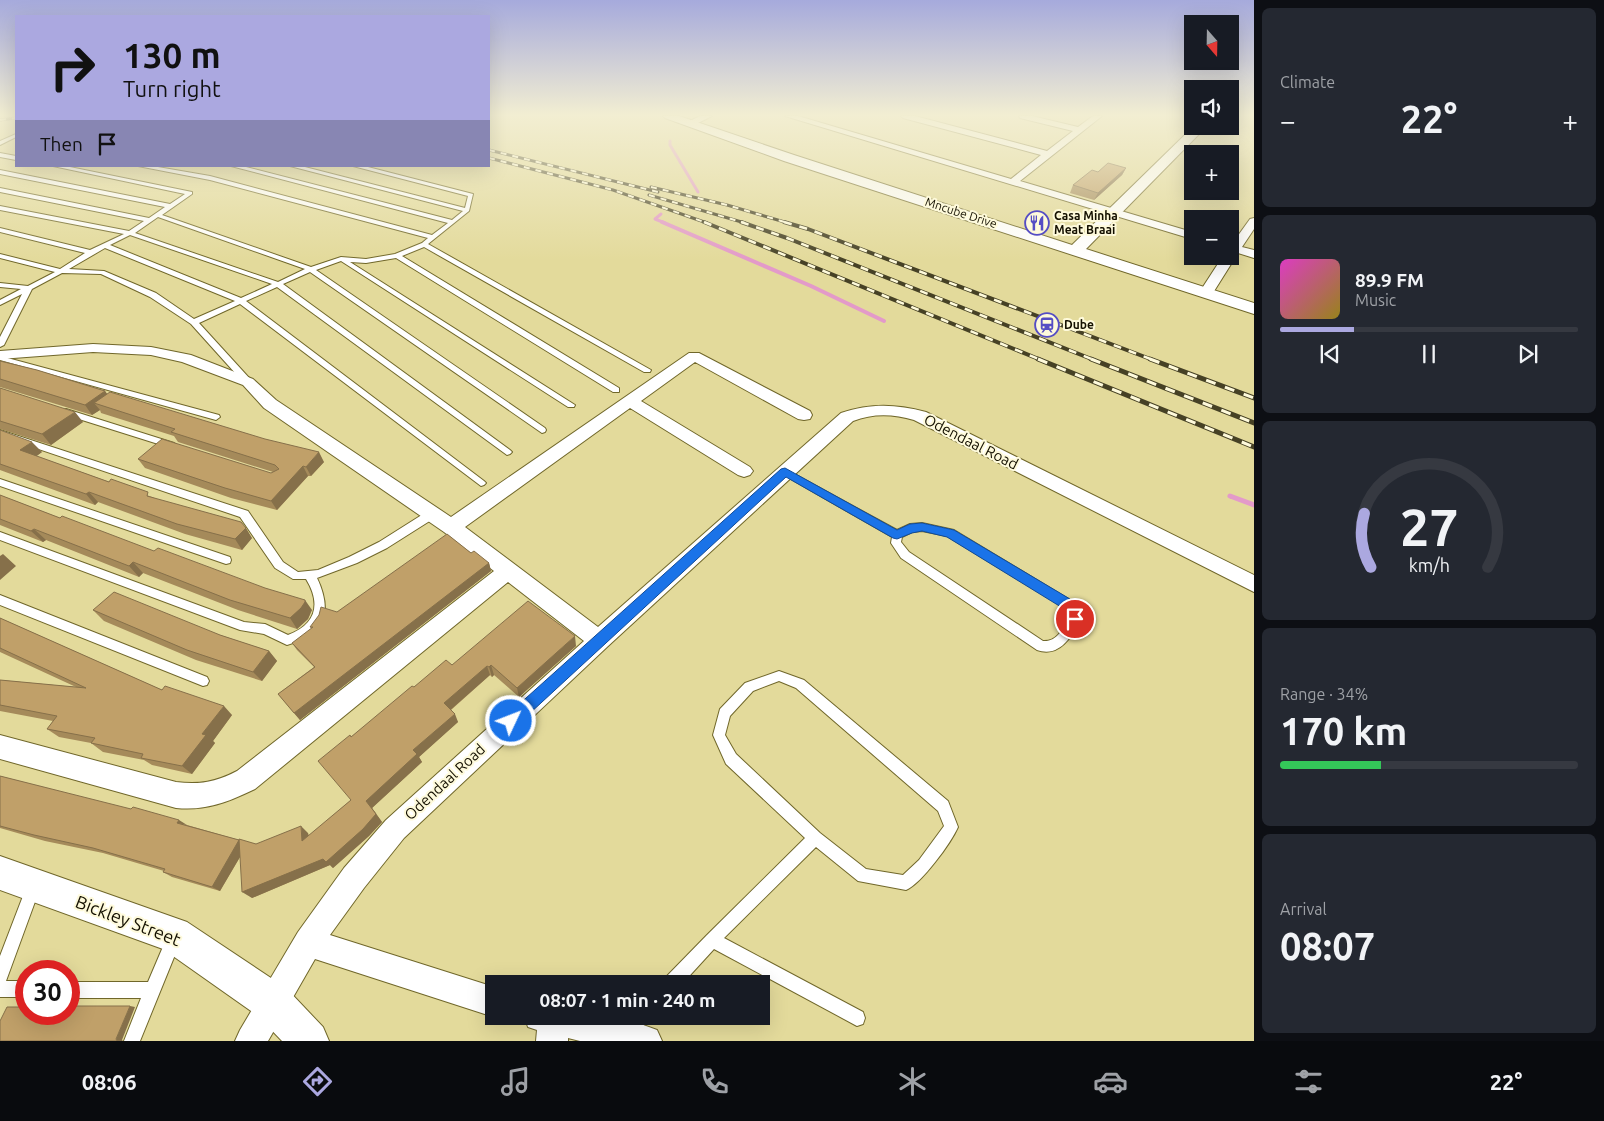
<!DOCTYPE html>
<html lang="en">
<head>
<meta charset="utf-8">
<style>
	:root { --surface:#171b24; --page:#242831; --text:#f1f3f6; --muted:#9ea1a6; --line:#363941; --accent:#aba8e0 }
	body { margin:0; font-family:Ubuntu,sans-serif; background:var(--page); color:var(--text); height:100vh; display:flex; flex-direction:column; font-size:19px; white-space:nowrap }
	* { box-sizing:border-box; margin:0 }
	p { font-size:16px; color:var(--muted) }
	.icon { flex:none; width:28px; height:28px; fill:none; stroke:currentColor; stroke-width:2; stroke-linecap:round; stroke-linejoin:round }
	.map { position:relative; flex:1; overflow:hidden }
	.sheet { display:flex; flex-direction:column; gap:8px; padding:8px; background:#0d0f14; width:350px }
	.sheet>* { flex:none }
	.hud { position:absolute; left:15px; top:15px; width:475px; height:152px; border-radius:0px; box-shadow:0 5px 20px #0002; background:#aba8e0; color:#111; overflow:hidden }
	.needle { width:32px; rotate:160deg }
	.tools { position:absolute; left:1184px; top:15px; display:grid; gap:10px }
	.tools a { display:grid; place-items:center; width:55px; height:55px; border-radius:0px; background:var(--surface); box-shadow:0 5px 20px #0002; font-size:25px }
	.speed { position:absolute; left:15px; top:960px; display:flex; gap:10px; font-size:25px; font-weight:700; text-align:center }
	.speed>* { display:grid; place-content:center; width:65px; height:65px; border-radius:50%; background:var(--surface); box-shadow:0 5px 20px #0002; line-height:1 }
	.speed .limit { border:8px solid #d22; background:#fff; color:#111 }
	.pin { position:absolute; display:grid; place-items:center; width:42px; height:42px; color:#fff; margin:-21px; border:2px solid #fff; border-radius:50%; box-shadow:0 1px 5px #0007 }
	.me { position:absolute; width:55px; margin:-28px; rotate:47deg; stroke-linejoin:round; filter:drop-shadow(0 0 4px #0008) }
	.turn { display:flex; align-items:center; gap:18px; height:105px; padding:0 25px; font-size:22px }
	.turn .icon { width:65px; height:65px; stroke-width:2.5 }
	.turn b { display:block; font-size:35px; line-height:42px }
	.then { display:flex; align-items:center; height:48px; padding:0 25px; background:#0003; gap:10px; font-size:19px }
	.big { font-size:38px; font-weight:700; line-height:1.1 }
	.sheet .tile { flex:1; display:flex; flex-direction:column; justify-content:center; gap:8px; min-width:0; padding:0 18px; border-radius:8px; background:var(--page) }
	.sheet .dial { align-items:center; gap:0 }
	.dial svg { height:130px; overflow:visible; fill:none; stroke:var(--line); stroke-width:7; stroke-linecap:round; text-anchor:middle }
	.dial text { fill:var(--text); stroke:none }
	.song { display:flex; align-items:center; gap:15px }
	.cover { width:60px; height:60px; border-radius:8px; background:linear-gradient(135deg,hsl(310 70% 55%),hsl(50 70% 35%)) }
	.played { height:5px; border-radius:2px; background:linear-gradient(90deg,var(--accent) 25%,var(--line) 25%) }
	.keys { display:flex; justify-content:space-around; direction:ltr }
	.heat { display:flex; justify-content:space-between; align-items:center; font-size:28px; direction:ltr }
	.charge { height:8px; border-radius:4px; background:linear-gradient(90deg,#34c759 34%,var(--line) 0) }
	.trip { position:absolute; left:485px; top:975px; width:285px; height:50px; border-radius:0px; background:var(--surface); box-shadow:0 5px 20px #0002; font-weight:700; line-height:50px; text-align:center }
	.dock { display:flex; height:80px; justify-content:space-around; align-items:center; background:#090b0e; color:var(--muted) }
	.dock .icon { width:35px; height:35px }
	.dock .current { color:var(--accent) }
	.dock b { font-size:22px; color:var(--text) }
	main { display:flex; flex:1; min-height:0 }
	.map>svg:first-child { display:block }
	.lines { fill:none; stroke-linecap:round; stroke-linejoin:round }
	.stream-far2 { stroke:#e39ac9; stroke-width:3 }
	.stream-far1 { stroke:#e39ac9; stroke-width:4 }
	.stream { stroke:#e39ac9; stroke-width:5 }
	.service-casing { stroke:#70672a; stroke-width:2 }
	.minor-casing { stroke:#70672a; stroke-width:2 }
	.tertiary-casing { stroke:#70672a; stroke-width:2 }
	.service { fill:#fff; fill-rule:evenodd }
	.minor { fill:#fff; fill-rule:evenodd }
	.tertiary { fill:#fff; fill-rule:evenodd }
	.rail-far2-casing { stroke:#464125; stroke-width:3 }
	.rail-far1-casing { stroke:#464125; stroke-width:4 }
	.rail-casing { stroke:#464125; stroke-width:5 }
	.rail-far2 { stroke:#fefadb; stroke-width:2; stroke-dasharray:6; stroke-linecap:butt }
	.rail-far1 { stroke:#fefadb; stroke-width:2.5; stroke-dasharray:8; stroke-linecap:butt }
	.rail { stroke:#fefadb; stroke-width:3; stroke-dasharray:10; stroke-linecap:butt }
	.wall { fill:#a58a5a }
	.shaded-wall { fill:#86704a }
	.building { fill:#c0a069; stroke:#86704a }
	.route { fill:#1a73e8; stroke:#114b97 }
	.labels { text-anchor:middle; stroke-width:4; stroke-linejoin:round; paint-order:stroke }
	.far-street-label { font-size:12px; fill:#141000; stroke:#fefadb }
	.far-poi-label { font-size:12px; font-weight:bold; fill:#141000; stroke:#fefadb; text-anchor:start }
	.street-label { font-size:15px; fill:#141000; stroke:#fefadb }
	.near-street-label { font-size:18px; fill:#141000; stroke:#fefadb }
</style>
</head>
<body>
<main>
<div class="map">
<svg width="1254" height="1041" viewBox="0 0 1254 1041">
	<rect width="100%" height="100%" fill="#e3da9b"/>
	<g class="lines">
		<path class="stream-far2" d="M670 141V145L698 192
			M661 214 655 219 665 223"/>
		<path class="stream-far1" d="M662 222 811 286 884 321"/>
		<path class="stream" d="M1230 496 1254 505"/>
		<g class="service-casing">
			<path id="service" d="M16 134V137L0 145V141Z
				M0 153 16 156V160L0 157Z
				M53 166H65L192 192V194L162 215 311 267 341 257 366 259 395 254 422 243 428 238 210 180 138 166H152L210 176 432 235 448 223 231 166H242L452 220 463 211 290 166H301L465 208 468 196 353 166H364L473 194 469 211 428 244 651 370 650 372H644L424 247 402 256 619 388V392H613L396 258 366 263 350 262 575 405 574 407H568L341 261 316 270 545 428 546 430 545 432 542 433 310 272 283 284 510 450 512 452 510 454 507 455 277 287 246 301 484 481 486 483 484 485 481 486 240 304 199 323 251 380 252 382 248 385 245 384 191 324 150 297 101 274 62 273 32 289 4 345 0 347V337L22 294 0 305V300L21 289 0 287V283L28 286 55 272 0 258V254L60 269 85 253 0 232V228L90 250 124 234 0 210V206L129 231 144 221 0 192V188L149 218 165 207 0 174V170L170 204 185 194ZM158 217 305 269 278 282 135 233ZM130 235 272 284 241 298 110 245ZM105 248 235 301 194 319 156 293 104 271 69 269Z
				M0 356 219 415 220 417 216 420 0 360Z
				M66 409 174 443 176 445 171 448 63 414 62 412 63 410Z
				M0 430 248 511 283 562 298 572 318 570 349 557 379 542 428 511 432 510 437 514 436 517 387 548 357 563 317 578C326 597 330 619 313 634 306 640 295 642 287 645L264 634 240 630 0 540V532L244 622 265 624 288 635C315 625 322 605 306 579H293L275 568 240 517 0 436Z
				M785 469 897 530 910 524 922 523 954 530 1070 600 1077 608 1081 619C1072 636 1060 658 1037 650L901 558 891 543 892 537 782 474 780 472 782 470ZM922 531 947 536 1062 606 1068 613 1069 618C1063 629 1057 642 1043 641L909 552 901 542 902 537 912 532Z
				M0 479 230 557 231 560 230 563 226 564 0 486Z
				M0 595 207 677 209 681 207 685 203 686 0 605Z
				M779 671 804 680 948 801 958 827C951 843 921 884 906 890L858 881 816 847 724 938 863 1012 865 1018 863 1024 857 1026 714 949 682 984H663L665 978 707 935 805 838 726 764 713 735 720 709 745 683ZM779 681 796 688 938 811 944 826 919 860 903 875 866 869 820 833 736 754 725 735 730 716 753 691Z
				M33 881 38 883 40 888 6 981H26V997H0V956L28 883Z
				M173 932 178 935 181 940 140 1041H124L141 998H69V982H148L168 935Z
				M630 1016H649C645 1026 636 1036 627 1040L621 1038 619 1032 621 1026Z"/>
		</g>
		<g class="minor-casing">
			<path id="minor" d="M700 116H712L694 125H688L686 123Z
				M785 116H798L1011 179 1041 155 903 118 901 116H915L1047 151 1073 131 1020 118 1019 116H1032L1078 127 1093 116H1102L1020 181 1192 232V239Z
				M1254 218V229L1242 247 1254 250V258L1238 253 1211 296H1201L1199 293 1223 256H1230V243L1232 244 1250 219Z
				M93 344 151 347 191 355 253 379 276 400 451 517 689 353H699L810 411 812 415 810 419 804 420 798 419 695 362 641 401 750 467 753 471 750 475 744 477 738 475 630 408 465 527 598 627 841 413C871 403 896 404 926 412L1254 575V592L914 420C894 414 873 413 853 421L607 647 404 838 364 888 330 935 494 987V1016H496L494 1017 315 959 268 1041H235L240 1030 298 932 344 868 386 820 584 641 508 582 255 789C228 802 206 811 176 808L0 759V735L176 782C199 785 216 782 237 771L494 571 444 532 264 408 243 385 182 362 151 355 93 352 0 359V351Z
				M524 1016C569 1016 614 1012 657 1030L662 1041H580L568 1038V1041H536L537 1030 528 1027Z"/>
		</g>
		<g class="tertiary-casing">
			<path id="tertiary" d="M663 116H679L794 155 1072 245 1194 126H1207L1086 249 1254 303V314L784 161 665 118Z
				M0 856 187 922 286 988 323 1027 329 1041H282L258 1016 163 949 0 890Z"/>
		</g>
		<use href="#service" class="service"/>
		<use href="#minor" class="minor"/>
		<use href="#tertiary" class="tertiary"/>
		<g class="rail-far2-casing">
			<path id="rail-far2" d="M0 120 16 118
				M489 150 658 192
				M489 158 613 190 707 223
				M651 187 727 205 788 223
				M649 195 745 223"/>
		</g>
		<g class="rail-far1-casing">
			<path id="rail-far1" d="M704 222 1041 360
				M741 222 787 238 1094 360
				M784 222 808 229 1153 360"/>
		</g>
		<g class="rail-casing">
			<path id="rail" d="M1038 359 1254 447
				M1091 359 1254 423
				M1150 359 1254 398"/>
		</g>
		<use href="#rail-far2" class="rail-far2"/>
		<use href="#rail-far1" class="rail-far1"/>
		<use href="#rail" class="rail"/>
	</g>
	<path class="wall" d="M1126 168 1122 175 1094 200 1070 193 1073 185 1098 172Z
		M0 361 105 391 107 394 324 462 311 476H308L277 510 231 498 145 468 138 459 271 473 273 472 178 442 174 436 101 413 100 410 92 415 0 387Z
		M0 388 83 422 51 445 0 429Z
		M0 430 42 452 36 456 152 497 252 538 242 550 185 534 98 502 95 505 0 470Z
		M0 495 60 518 312 610 311 612 308 619 297 629 238 610 143 573 139 577 46 540 43 542 0 525Z
		M471 553 489 563 491 571 300 720 278 694 314 667 297 650 292 643 312 629 310 627 337 612Z
		M93 610 220 635 269 651 277 661 262 681 196 660 104 621Z
		M0 618 162 690 232 715 213 741 215 743 192 774 152 765 144 760 103 752 91 743 59 737 47 729 53 721 0 711V680L76 687 0 652Z
		M576 646 519 697 494 675 492 677 490 675 451 710 458 722 419 757 422 762 372 808 382 822 369 836 333 868 330 865 252 898 240 857 220 891 172 877 163 872 164 871 103 853 45 841 0 828V776L187 825 239 840 256 844 308 833 309 836 351 800V737L414 687 452 665Z"/>
	<path class="shaded-wall" d="M1126 168 1122 175 1094 200 1098 193Z
		M105 391 112 401 94 403 100 410 92 415 85 405Z
		M75 412 83 422 51 445 42 434Z
		M32 442 42 452 30 461 20 450Z
		M319 452 324 462 311 476 306 467Z
		M303 466 308 476 277 510 271 501Z
		M89 492 98 502 95 505 86 494Z
		M246 528 252 538 242 550 235 539Z
		M34 529 46 540 43 542 31 531Z
		M3 554 16 566 0 580V556Z
		M133 562 143 573 139 577 129 566Z
		M489 563 491 571 300 720 294 713Z
		M305 600 312 610 311 612 308 619 297 629 290 618Z
		M575 636 576 646 519 697 517 688Z
		M269 651 277 661 262 681 253 672Z
		M491 665 494 675 492 677 489 667Z
		M487 666 490 675 448 712 444 703Z
		M224 706 232 715 213 741 215 743 192 774 182 766 202 734Z
		M455 714 458 722 419 757 422 762 372 808 382 822 369 836 333 868 330 865 252 898 242 892 366 801 413 750Z
		M179 820 187 825 177 823Z
		M301 826 308 833 310 848 302 841Z
		M239 840 247 845 220 891 212 887Z
		M130 1006 135 1007 122 1040 123 1041H117L116 1039Z"/>
	<path class="building" d="M1108 163 1126 168 1098 193 1073 185 1092 170 1098 172Z
		M0 361 37 370 105 391 85 405 0 379Z
		M0 388 75 412 42 434 0 421Z
		M110 392 265 439 319 452 306 467 303 466 271 501 225 488 138 459 162 439 271 473 279 469 275 465 171 432 175 429 94 403Z
		M0 430 32 442 20 450 109 482 111 479 148 492 147 496 241 522 246 528 235 539 177 524 89 492 86 494 0 464Z
		M0 495 60 518 62 516 154 551 158 548 265 588 305 600V602L301 608 290 618 230 600 133 562 129 566 34 529 31 531 0 519Z
		M447 534 471 553 474 551 489 563 294 713 278 694 315 667 292 643 313 627H310L319 615 321 607 337 612Z
		M114 592 220 635 269 651 253 672 187 650 93 610Z
		M528 601 575 636 517 688 491 665 489 667 487 666 444 703 455 714 413 750 417 754 366 801 376 814 363 829 326 862 323 859 242 892 239 839 256 844 301 826 302 841 351 800 318 761 350 735 351 737 412 686 414 687 446 660 452 665Z
		M0 618 162 690 165 686 224 706 202 734 206 735 182 766 141 758 143 754 91 743 95 738 47 729 57 716 0 705V680L86 688 0 648Z
		M0 776 131 809 133 807 179 820 177 823 239 840 212 887 163 872 165 869 93 848 34 835 0 826Z
		M69 1006H130L116 1039 117 1041H0V1021L7 1007H26V1014H69Z"/>
	<linearGradient id="sky" x2="0" y2="1"><stop stop-color="#a6aadc"/><stop offset="0.44" stop-color="#f2eed2"/><stop offset="1" stop-color="#f2eed2" stop-opacity="0"/></linearGradient>
	<rect width="1254" height="261" fill="url(#sky)"/>
	<path class="route" d="M785 468 897 530 910 524 922 523 954 530 1070 599C1077 606 1084 613 1080 623L1075 625 1070 623 1068 613 1061 607 947 537 922 531 912 533 897 539 893 538 786 477 516 726 511 728 506 726 504 721 506 716 781 469Z"/>
	<defs>
		<g id="restaurant-ring" transform="scale(1.25)"><circle r="9.5" fill="#fefadb" stroke="#554dc4" stroke-width="1.5"/><path d="M-5-6h1v4h1v-4h1v4h1v-4h1v5L-1.5 .5V6h-2V.5L-5-1ZM5-6V6H3V1.5H1.5Q1.5-4 5-6Z" fill="#554dc4"/></g>
		<g id="station-ring" transform="scale(1.25)"><circle r="9.5" fill="#fefadb" stroke="#554dc4" stroke-width="1.5"/><path d="M-3-6H3Q5-6 5-4V2Q5 4 3 4L4.5 6H3L1.5 4h-3L-3 6H-4.5L-3 4Q-5 4-5 2V-4Q-5-6-3-6ZM-3.5-4v3h7v-3ZM-3.5 1v1.5H-2V1ZM2 1v1.5H3.5V1Z" fill="#554dc4"/></g>
	</defs>
	<g fill-rule="evenodd">
		<use href="#restaurant-ring" x="1037" y="223"/>
		<use href="#station-ring" x="1047" y="325"/>
	</g>
	<g class="labels">
		<g class="far-street-label">
			<text transform="translate(961 213) rotate(18)" y="4">Mncube Drive</text>
		</g>
		<g class="far-poi-label">
			<text x="1054" y="220">Casa Minha<tspan x="1054" dy="14">Meat Braai</tspan></text>
			<text x="1064" y="329">Dube</text>
		</g>
		<g class="street-label">
			<text transform="translate(971 442) rotate(27)" y="5">Odendaal Road</text>
			<text transform="translate(445 782) rotate(-43)" y="5">Odendaal Road</text>
		</g>
		<g class="near-street-label">
			<text transform="translate(128 921) rotate(21)" y="6">Bickley Street</text>
		</g>
	</g>
</svg>
<div class="tools">
<a><svg class="needle" viewBox="-14 -14 28 28"><path d="M0-13l5 13h-10z" fill="#e53935"/><path d="M0 13l5-13h-10z" fill="#9ea1a6"/></svg></a>
<a><svg class="icon" aria-label="sound" viewBox="0 0 24 24"><path d="M4 9h4l5-4v14l-5-4H4zM17 9q2 3 0 6"/></svg></a>
<a>+</a>
<a>−</a>
</div>
<div class="speed"><div class="limit">30</div></div>
<div class="pin" style="left:1075px;top:619px;background:#d93025"><svg class="icon" aria-label="arrive" viewBox="0 0 24 24"><path d="M6 21V4h12l-3 4 3 4H6"/></svg></div>
<svg class="me" style="left:511px;top:721px" viewBox="-20 -20 40 40"><circle r="17" fill="#1a73e8" stroke="#fff" stroke-width="3"/><path d="M0-11L8 9 0 5-8 9z" fill="#fff"/></svg>
<div class="trip">08:07 · 1 min · 240 m</div>
<div class="hud">
<div class="turn"><svg class="icon" aria-label="right" viewBox="0 0 24 24"><path d="M7 20v-9h11M14 6l5 5-5 5"/></svg><div><b>130 m</b>Turn right</div></div>
<div class="then">Then<svg class="icon" aria-label="arrive" viewBox="0 0 24 24"><path d="M6 21V4h12l-3 4 3 4H6"/></svg></div>
</div>
</div>
<section class="sheet">
<div class="tile"><p>Climate</p>
<div class="heat"><a>−</a><b class="big">22°</b><a>+</a></div>
</div>
<div class="tile">
<div class="song"><i class="cover"></i><div><b>89.9 FM</b><p>Music</p></div></div>
<div class="played"></div>
<div class="keys"><svg class="icon" aria-label="previous" viewBox="0 0 24 24"><path d="M18 5L8 12l10 7zM5 5v14"/></svg><svg class="icon" aria-label="pause" viewBox="0 0 24 24"><path d="M8 5v14M16 5v14"/></svg><svg class="icon" aria-label="next" viewBox="0 0 24 24"><path d="M6 5l10 7-10 7zM19 5v14"/></svg></div>
</div>
<div class="tile dial"><svg viewBox="0 0 100 80">
<path d="M14 69A42 42 0 1 1 86 69"/>
<path d="M14 69A42 42 0 0 1 10 36" stroke="#aba8e0"/>
<text x="50" y="56" font-size="32" font-weight="700">27</text>
<text x="50" y="72" font-size="11">km/h</text>
</svg></div>
<div class="tile"><p>Range · 34%</p><b class="big">170 km</b><div class="charge"></div></div>
<div class="tile"><p>Arrival</p><b class="big">08:07</b></div>
</section>
</main>
<nav class="dock">
<b>08:06</b>
<svg class="icon current" aria-label="directions" viewBox="0 0 24 24"><path d="M12 3l9 9-9 9-9-9zM9 14v-3h6M13 9l2 2-2 2"/></svg>
<svg class="icon" aria-label="music" viewBox="0 0 24 24"><path d="M9 18V5l10-2v13"/><circle cx="6" cy="18" r="3"/><circle cx="16" cy="16" r="3"/></svg>
<svg class="icon" aria-label="phone" viewBox="0 0 24 24"><path d="M5 4h4l2 5-3 2q2 4 5 5l2-3 5 2v4C11 20 4 13 5 4z"/></svg>
<svg class="icon" aria-label="climate" viewBox="0 0 24 24"><path d="M12 3v18M4 7l16 10M4 17L20 7"/></svg>
<svg class="icon" aria-label="car" viewBox="0 0 24 24"><path d="M5 17H2v-5l4-1 3-4h7l3 4 3 1v5h-3M9 17h6M6 11h13"/><circle cx="7" cy="17" r="2"/><circle cx="17" cy="17" r="2"/></svg>
<svg class="icon" aria-label="filters" viewBox="0 0 24 24"><path d="M4 7h16M4 17h16"/><circle cx="9" cy="7" r="2"/><circle cx="15" cy="17" r="2"/></svg>
<b>22°</b>
</nav>
</body>
</html>
